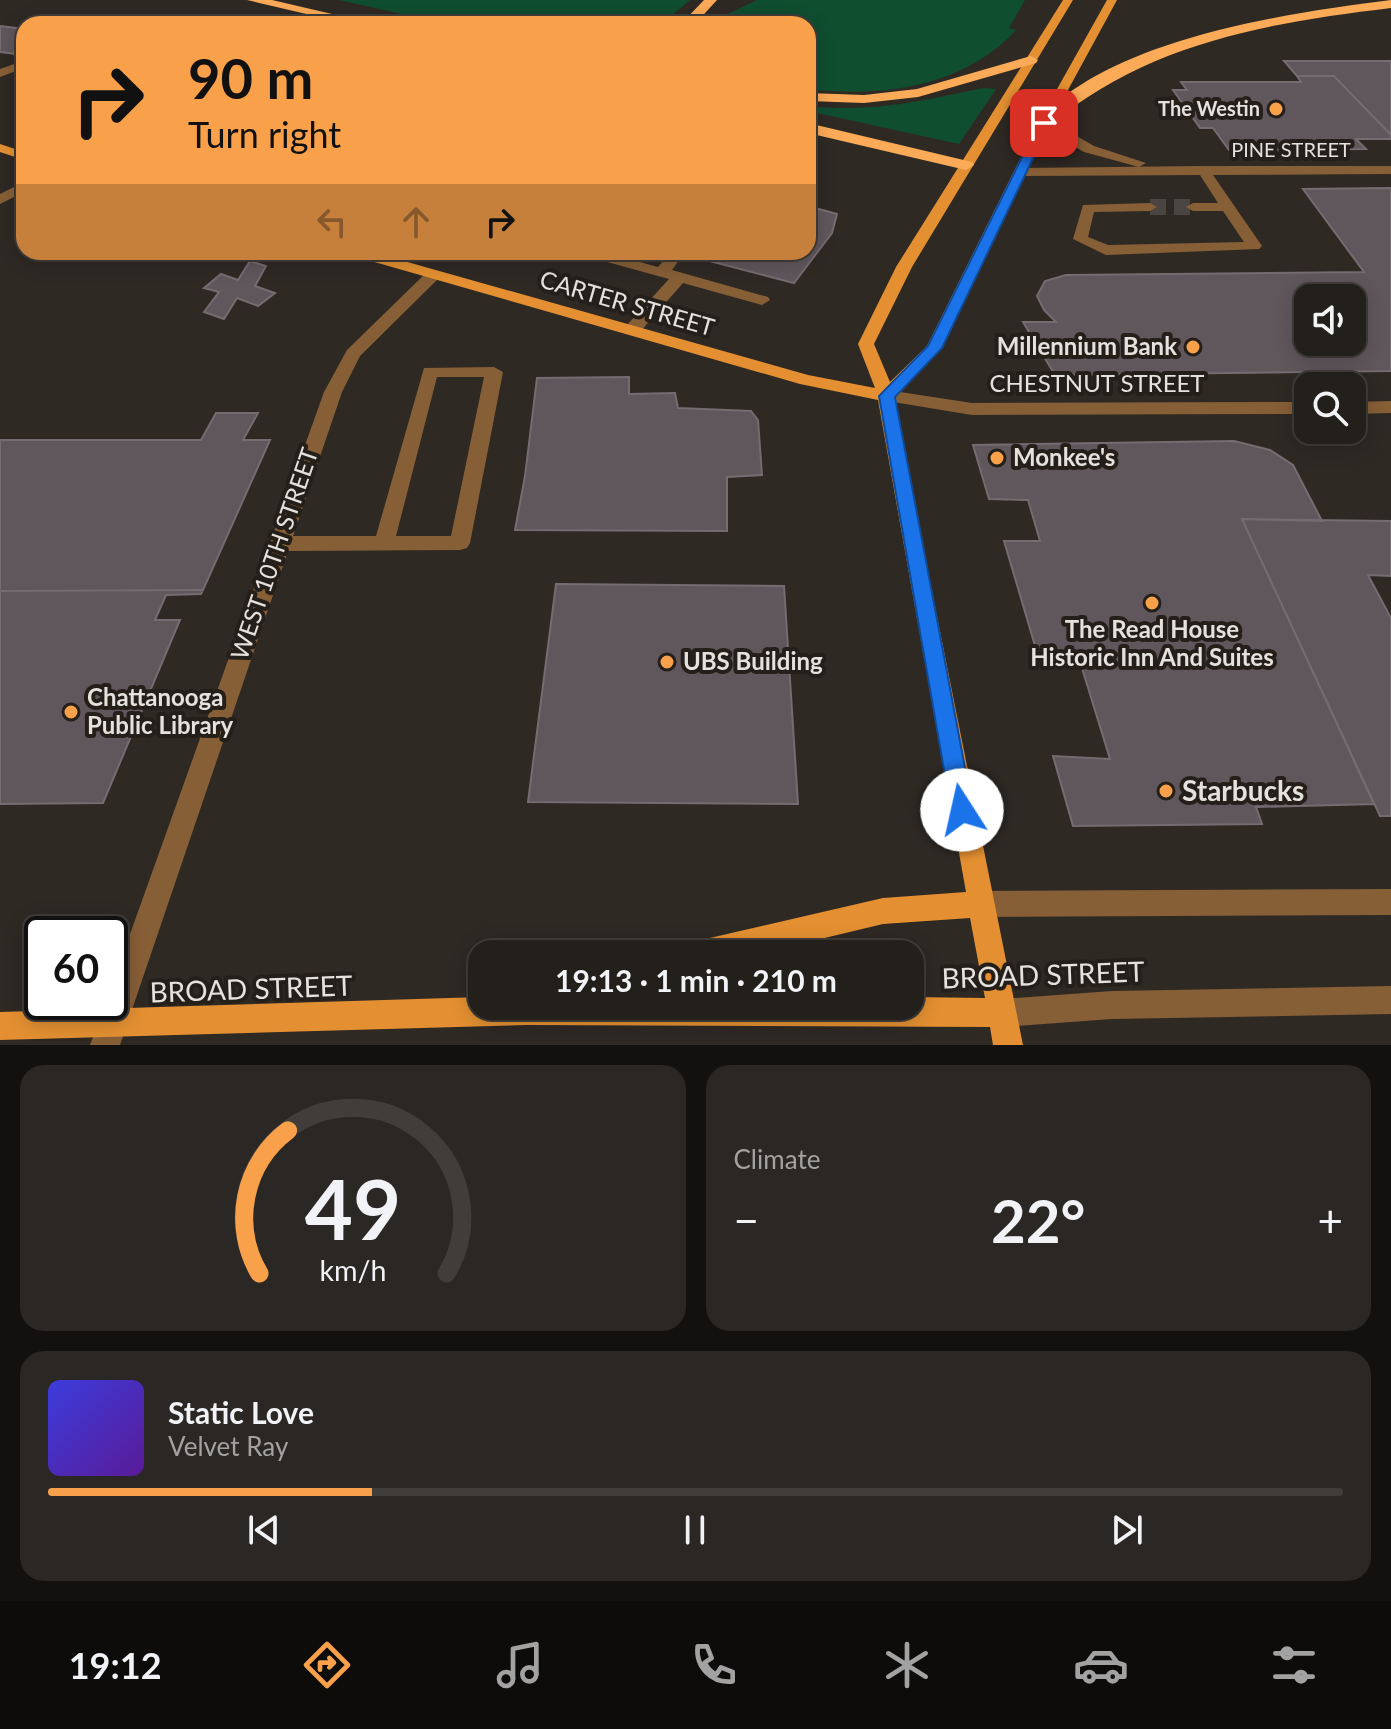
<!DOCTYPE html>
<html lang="en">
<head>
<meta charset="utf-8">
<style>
	:root { --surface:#231f1b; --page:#2b2724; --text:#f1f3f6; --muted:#a3a2a3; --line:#403d3a; --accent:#f8a14a }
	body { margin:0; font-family:Lato,sans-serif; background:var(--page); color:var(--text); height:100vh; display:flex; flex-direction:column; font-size:30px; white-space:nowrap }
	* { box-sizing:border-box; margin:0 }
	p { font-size:26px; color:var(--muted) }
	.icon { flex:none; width:44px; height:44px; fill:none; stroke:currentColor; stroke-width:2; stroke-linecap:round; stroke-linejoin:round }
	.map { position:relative; height:1045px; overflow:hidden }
	.panel { display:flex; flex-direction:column; gap:20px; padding:20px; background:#13110f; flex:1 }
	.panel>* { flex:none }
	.top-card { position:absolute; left:16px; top:16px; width:800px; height:244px; border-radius:24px; box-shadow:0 4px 20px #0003,0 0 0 2px var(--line); background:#f8a14a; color:#111; overflow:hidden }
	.buttons { position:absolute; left:1294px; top:284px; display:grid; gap:16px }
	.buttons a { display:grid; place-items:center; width:72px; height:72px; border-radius:16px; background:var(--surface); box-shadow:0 4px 20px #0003,0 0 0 2px var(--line); font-size:40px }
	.speed { position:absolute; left:24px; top:916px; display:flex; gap:16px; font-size:40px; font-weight:700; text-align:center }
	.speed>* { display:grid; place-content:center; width:104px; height:104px; border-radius:50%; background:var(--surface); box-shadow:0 4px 20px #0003,0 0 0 2px var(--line); line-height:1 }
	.speed .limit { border:4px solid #111; border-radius:12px; background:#fff; color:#111 }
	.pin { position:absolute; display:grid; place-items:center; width:68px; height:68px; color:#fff; margin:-34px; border-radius:16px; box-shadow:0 4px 12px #0006 }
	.me { position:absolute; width:88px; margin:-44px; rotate:350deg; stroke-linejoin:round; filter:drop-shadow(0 0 6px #0008) }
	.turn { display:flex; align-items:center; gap:28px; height:168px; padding:0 40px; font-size:36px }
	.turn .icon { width:104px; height:104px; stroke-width:2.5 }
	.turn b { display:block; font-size:56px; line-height:68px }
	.lanes { display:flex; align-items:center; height:76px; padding:0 40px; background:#0003; justify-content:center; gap:40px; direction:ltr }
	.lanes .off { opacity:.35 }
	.big { font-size:60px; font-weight:700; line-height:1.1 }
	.panel .card { flex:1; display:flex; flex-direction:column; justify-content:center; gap:12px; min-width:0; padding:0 28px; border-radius:24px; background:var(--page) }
	.panel .dial { align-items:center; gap:0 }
	.dial svg { height:208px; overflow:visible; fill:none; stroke:var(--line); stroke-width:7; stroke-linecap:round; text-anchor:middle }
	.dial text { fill:var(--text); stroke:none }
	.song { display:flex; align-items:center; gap:24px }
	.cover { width:96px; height:96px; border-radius:12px; background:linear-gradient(135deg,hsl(240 70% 55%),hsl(270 70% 35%)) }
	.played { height:8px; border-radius:4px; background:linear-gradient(90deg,var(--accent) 25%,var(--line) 25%) }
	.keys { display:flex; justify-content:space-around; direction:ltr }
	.heat { display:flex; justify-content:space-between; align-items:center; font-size:44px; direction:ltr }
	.panel .tiles { flex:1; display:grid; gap:20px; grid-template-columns:1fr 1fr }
	.card:last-child { grid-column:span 2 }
	.trip { position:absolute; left:468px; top:940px; width:456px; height:80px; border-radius:24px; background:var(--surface); box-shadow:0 4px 20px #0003,0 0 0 2px var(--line); font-weight:700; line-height:80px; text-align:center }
	.tab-bar { display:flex; height:128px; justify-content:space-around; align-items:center; background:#0e0c0b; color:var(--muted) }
	.tab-bar .icon { width:56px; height:56px }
	.tab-bar .on { color:var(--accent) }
	.tab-bar b { font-size:36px; color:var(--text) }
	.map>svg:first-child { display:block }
	.green { fill:#104e30 }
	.building { fill:#60575c; stroke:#746c71; stroke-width:2; fill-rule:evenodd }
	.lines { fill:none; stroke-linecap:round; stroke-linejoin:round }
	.minor-tunnel { stroke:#4a4540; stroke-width:16; stroke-dasharray:16 8; stroke-linecap:butt }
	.minor { fill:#875f37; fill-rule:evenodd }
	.major { fill:#e49032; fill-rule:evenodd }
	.highway { fill:#fbab58; fill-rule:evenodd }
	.route { fill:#1a73e8; stroke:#114b97; stroke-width:2 }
	.poi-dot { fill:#f8a14a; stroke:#251f1a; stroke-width:3 }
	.labels { text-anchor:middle; stroke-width:8; stroke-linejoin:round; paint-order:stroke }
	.far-poi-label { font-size:20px; font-weight:bold; fill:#e5e1dd; stroke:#251f1a; text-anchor:end }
	.far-street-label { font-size:20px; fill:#e5e1dd; stroke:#251f1a }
	.street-label { font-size:24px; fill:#e5e1dd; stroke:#251f1a }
	.poi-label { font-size:24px; font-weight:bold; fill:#e5e1dd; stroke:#251f1a; text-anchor:start }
	.near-poi-label { font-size:28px; font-weight:bold; fill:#e5e1dd; stroke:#251f1a; text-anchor:start }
	.near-street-label { font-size:28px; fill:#e5e1dd; stroke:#251f1a }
</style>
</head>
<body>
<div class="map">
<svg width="1391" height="1045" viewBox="0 0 1391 1045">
	<rect width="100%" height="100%" fill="#2f2924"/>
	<path class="green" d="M339 0H690L671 16 668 24H434L433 21Z
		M757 0H1025L1009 28 1016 30C964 87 881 98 808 89V24H721L726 15Z
		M983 88 996 89 959 144 808 111V106C873 113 920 101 983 88Z"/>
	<path class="building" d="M0 26 24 29V55L0 52Z
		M1284 61H1391V135L1334 76H1297Z
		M1297 76H1334L1391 135V139H1356L1366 149 1229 150 1213 128H1200L1173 90H1187L1181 82H1301Z
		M1391 188V371L1055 375 1023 322H1056L1044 310 1037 296 1045 281 1066 275 1364 272 1303 189ZM1308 298H1352V342H1308Z
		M808 206 837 214 832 233 794 283 675 252H808Z
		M250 261 266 266 255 286 275 293 258 306 237 298 224 319 204 312 219 292 204 288 221 274 238 280Z
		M629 377V394L675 393 678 408 751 411 758 420 762 475 727 477V531L515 530 525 476 537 378Z
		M216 413H258L243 440H270L203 590 0 591V440H201Z
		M1234 441 1270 450 1293 465 1322 521 1242 519 1374 804 1256 807 1262 824 1073 826 1053 756 1110 759 1081 665 1041 666 1004 541H1040L1028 500 989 499 973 445Z
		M1242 519 1391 521V576L1368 575 1391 618V816H1380Z
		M556 584 784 586 798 804 528 802Z
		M203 590 201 594 166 595 155 620H180L103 803 0 804V591Z"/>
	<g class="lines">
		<path class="minor-tunnel" d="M1150 207H1193"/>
		<path class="minor" d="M24 40V68L0 77V69L17 63 12 52Z
			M1039 120H1049L1094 146 1146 163 1139 167 1084 152 1039 126Z
			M1203 166H1391V174L1213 175 1262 246 1259 249 1106 255 1073 239 1083 205 1150 203 1157 207 1150 211 1094 212 1088 237 1108 245 1244 242 1223 211H1193L1186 207 1193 203H1218L1200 175 1022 176 1015 172 1022 168Z
			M24 182V192L0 204V194Z
			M389 252H406L392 264H382L379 261Z
			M579 252H604L658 267 671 252H685L672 270 768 297 770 300 762 305 683 283 639 333H627L625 329 627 325 669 279 582 255Z
			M433 270 441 275 439 278 360 356 342 392 293 536H376L424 368 494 367 503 372 470 543 467 548 460 550 288 551 120 1045H90L106 1002H110V990L324 392 347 350 427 272ZM437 377H484L451 536H396Z
			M887 390 972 403 1308 402V414L972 415 881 400 878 396 881 392Z
			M1391 401V413L1352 414V402Z
			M1391 889V915L980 917 971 913 967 904 971 895 980 891Z
			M1391 986V1014L1112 1019 1002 1027 992 1023 988 1013 992 1003 1002 999 1112 991Z"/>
		<path class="major" d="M1063 0H1073L912 267 874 344 890 382 927 346 1038 123 1107 0H1117L1050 123 942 348 896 397 899 427 1023 1045H993L990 1027 527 1025 0 1040V1012L482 997V1006H910V997L985 998 970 918 883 924 758 954H687L691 944 701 940 883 898 966 892 878 400 800 384 350 255 347 252H372L808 375 875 388 858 344 896 267Z
			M0 144 24 152V160L0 152Z"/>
		<path class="highway" d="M247 0H272L375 24H349Z
			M704 0H717L695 24H681Z
			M1391 0V8C1267 23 1147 43 1049 126L1044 128 1036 123C1107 39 1287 13 1391 0Z
			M1031 56 1038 60 1036 63 918 97 864 103 808 101V93L864 95 917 89Z
			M808 123 972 162 974 165 966 170 808 133Z"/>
	</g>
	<path class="route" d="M1040 121 1050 123 942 348 895 397 973 810 970 817 962 820 954 817 951 810 879 396 928 346Z"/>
	<g class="poi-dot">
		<circle cx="1276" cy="109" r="8"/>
		<circle cx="1193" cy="347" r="8"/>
		<circle cx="997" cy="458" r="8"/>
		<circle cx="1152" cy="603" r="8"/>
		<circle cx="667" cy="662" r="8"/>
		<circle cx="71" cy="712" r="8"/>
		<circle cx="1166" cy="791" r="8"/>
	</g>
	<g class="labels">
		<g class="far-poi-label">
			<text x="1260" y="116">The Westin</text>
		</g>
		<g class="far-street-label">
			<text x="1291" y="157">PINE STREET</text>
		</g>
		<g class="street-label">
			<text transform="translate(627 304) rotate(16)" y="8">CARTER STREET</text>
			<text x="1097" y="392">CHESTNUT STREET</text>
			<text transform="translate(275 554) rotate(-71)" y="8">WEST 10TH STREET</text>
		</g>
		<g class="poi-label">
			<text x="1177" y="355" text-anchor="end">Millennium Bank</text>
			<text x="1013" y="466">Monkee's</text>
			<text x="1152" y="638" text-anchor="middle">The Read House<tspan x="1152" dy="28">Historic Inn And Suites</tspan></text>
			<text x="683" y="670">UBS Building</text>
			<text x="87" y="706">Chattanooga<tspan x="87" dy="28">Public Library</tspan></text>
		</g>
		<g class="near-poi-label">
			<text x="1182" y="801">Starbucks</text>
		</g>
		<g class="near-street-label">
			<text transform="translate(1043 975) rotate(-2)" y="10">BROAD STREET</text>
			<text transform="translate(251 989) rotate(-2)" y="10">BROAD STREET</text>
		</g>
	</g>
</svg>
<div class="buttons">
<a><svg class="icon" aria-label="sound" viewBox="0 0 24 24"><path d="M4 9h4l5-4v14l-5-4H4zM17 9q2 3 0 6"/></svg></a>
<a><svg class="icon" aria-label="search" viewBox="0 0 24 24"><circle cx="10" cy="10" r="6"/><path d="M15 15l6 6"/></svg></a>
</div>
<div class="speed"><div class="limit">60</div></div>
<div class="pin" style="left:1044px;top:123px;background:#d93025"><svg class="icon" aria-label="arrive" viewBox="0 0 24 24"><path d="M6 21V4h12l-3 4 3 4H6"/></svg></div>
<svg class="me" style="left:962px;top:810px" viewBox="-20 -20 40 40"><circle r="19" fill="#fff"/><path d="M0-13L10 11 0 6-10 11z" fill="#1a73e8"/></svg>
<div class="trip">19:13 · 1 min · 210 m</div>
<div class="top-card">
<div class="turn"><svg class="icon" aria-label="right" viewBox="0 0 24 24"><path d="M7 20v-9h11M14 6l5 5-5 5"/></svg><div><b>90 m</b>Turn right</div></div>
<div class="lanes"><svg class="icon off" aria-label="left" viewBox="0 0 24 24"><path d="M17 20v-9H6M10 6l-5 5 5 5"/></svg><svg class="icon off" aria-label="ahead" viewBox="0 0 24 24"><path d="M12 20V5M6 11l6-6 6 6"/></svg><svg class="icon" aria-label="right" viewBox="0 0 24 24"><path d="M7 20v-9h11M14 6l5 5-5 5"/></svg></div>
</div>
</div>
<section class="panel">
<div class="tiles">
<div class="card dial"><svg viewBox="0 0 100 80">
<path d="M14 69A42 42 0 1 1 86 69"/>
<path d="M14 69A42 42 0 0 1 25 14" stroke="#f8a14a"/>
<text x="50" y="56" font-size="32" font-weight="700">49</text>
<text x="50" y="72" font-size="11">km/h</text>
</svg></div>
<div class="card"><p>Climate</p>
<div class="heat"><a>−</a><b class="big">22°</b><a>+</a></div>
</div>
<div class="card">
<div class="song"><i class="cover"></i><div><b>Static Love</b><p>Velvet Ray</p></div></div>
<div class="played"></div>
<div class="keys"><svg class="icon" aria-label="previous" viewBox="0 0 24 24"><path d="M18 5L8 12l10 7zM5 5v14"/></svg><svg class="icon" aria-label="pause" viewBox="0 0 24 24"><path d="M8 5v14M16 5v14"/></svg><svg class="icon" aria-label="next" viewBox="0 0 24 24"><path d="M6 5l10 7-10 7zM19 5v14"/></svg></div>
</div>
</div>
</section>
<nav class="tab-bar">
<b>19:12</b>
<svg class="icon on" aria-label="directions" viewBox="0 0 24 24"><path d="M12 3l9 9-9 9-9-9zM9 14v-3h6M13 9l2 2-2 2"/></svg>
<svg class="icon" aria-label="music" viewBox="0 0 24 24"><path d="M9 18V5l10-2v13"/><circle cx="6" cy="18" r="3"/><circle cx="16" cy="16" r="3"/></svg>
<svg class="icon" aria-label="phone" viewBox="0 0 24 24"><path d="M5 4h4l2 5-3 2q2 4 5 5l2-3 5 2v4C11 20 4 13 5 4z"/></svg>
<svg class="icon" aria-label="climate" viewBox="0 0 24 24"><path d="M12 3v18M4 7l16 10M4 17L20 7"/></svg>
<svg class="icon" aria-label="car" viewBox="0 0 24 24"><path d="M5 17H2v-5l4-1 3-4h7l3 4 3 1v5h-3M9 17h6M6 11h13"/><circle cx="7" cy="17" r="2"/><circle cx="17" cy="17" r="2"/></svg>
<svg class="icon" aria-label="filters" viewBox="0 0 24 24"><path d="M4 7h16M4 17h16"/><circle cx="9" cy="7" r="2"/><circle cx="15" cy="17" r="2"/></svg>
</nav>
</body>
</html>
